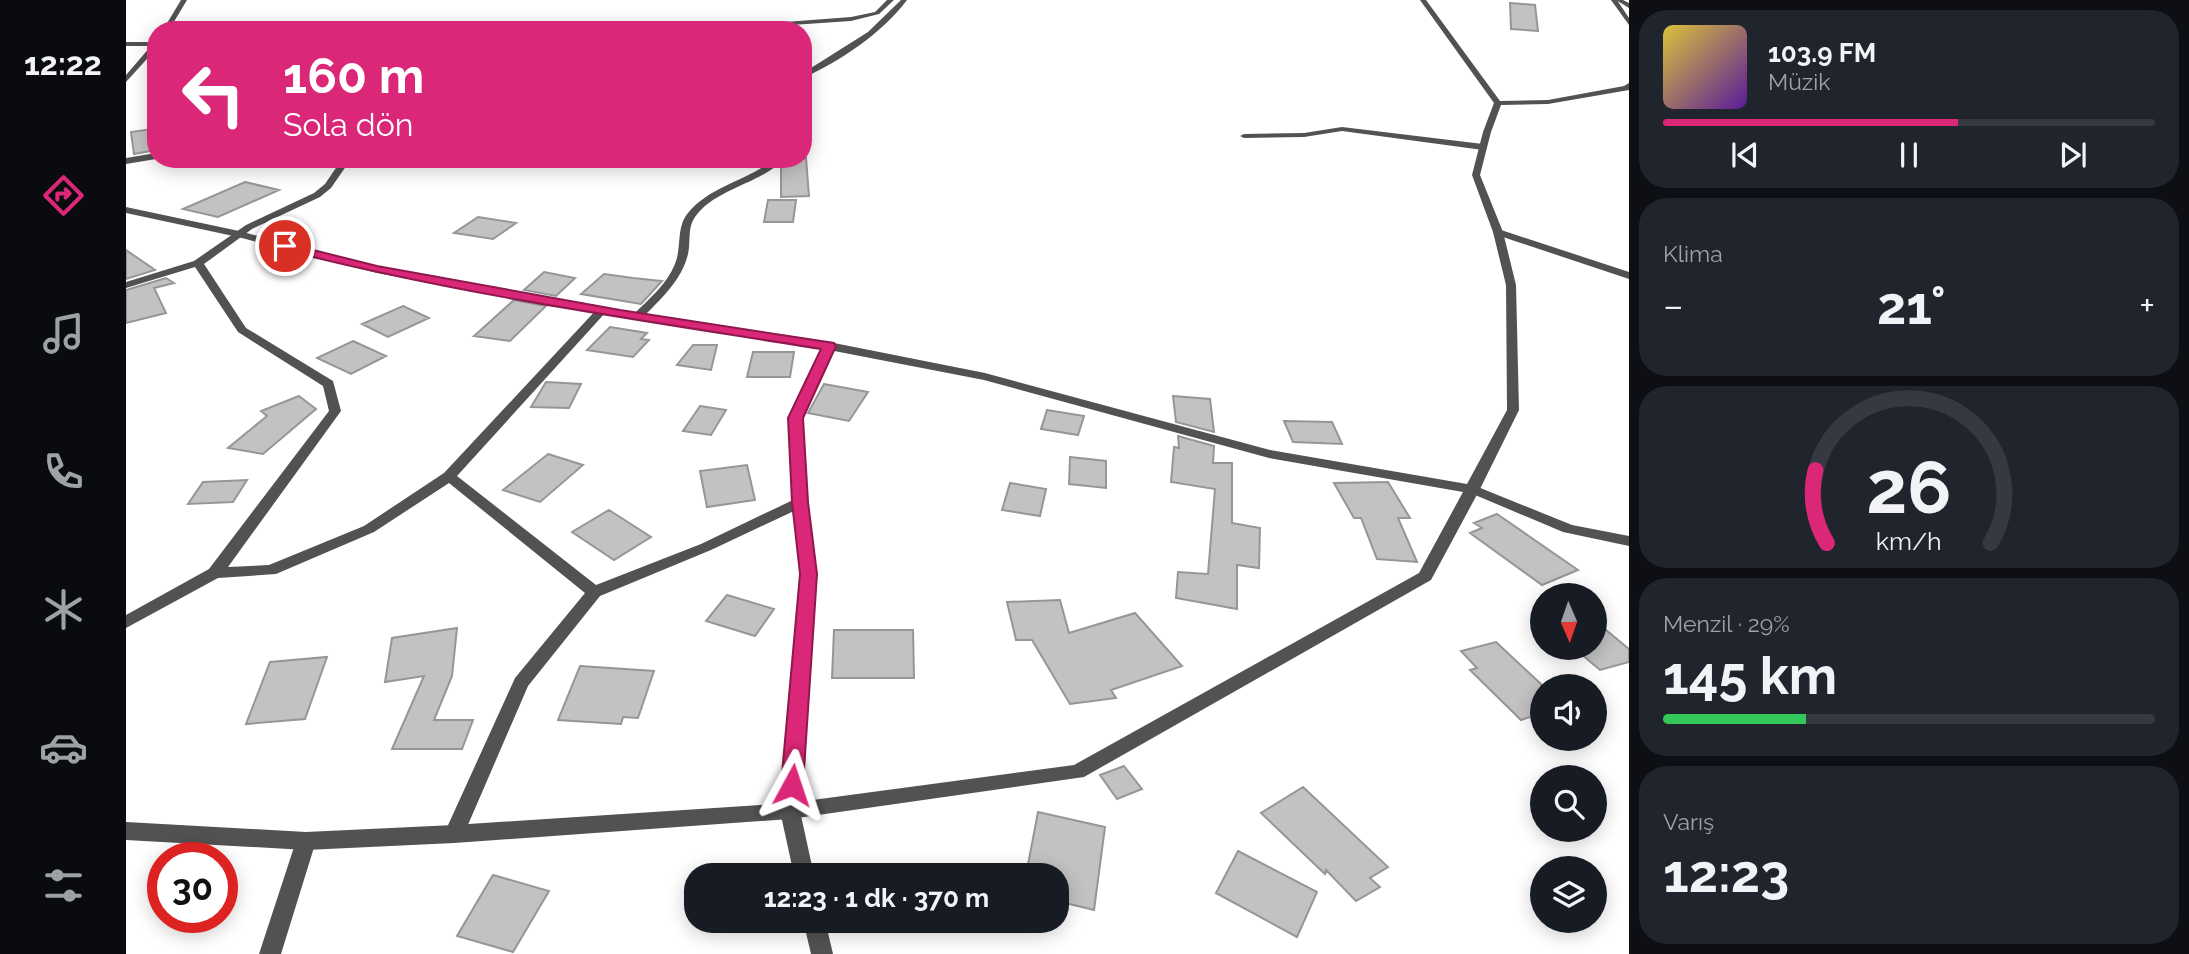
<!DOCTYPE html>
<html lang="tr">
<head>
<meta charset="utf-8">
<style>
	:root { --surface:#171b24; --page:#20242c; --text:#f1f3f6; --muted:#9ea1a6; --line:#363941; --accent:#db2777 }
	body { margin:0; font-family:Raleway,sans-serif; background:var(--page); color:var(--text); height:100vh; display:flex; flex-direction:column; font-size:26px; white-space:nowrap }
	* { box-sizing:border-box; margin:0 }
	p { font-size:23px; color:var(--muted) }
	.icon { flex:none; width:38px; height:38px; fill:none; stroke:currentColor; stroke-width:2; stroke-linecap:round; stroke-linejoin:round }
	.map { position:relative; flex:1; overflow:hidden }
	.side { display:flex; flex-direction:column; gap:10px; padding:10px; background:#0d0f14; width:560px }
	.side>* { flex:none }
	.top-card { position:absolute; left:21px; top:21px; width:665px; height:147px; border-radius:28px; box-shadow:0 4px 18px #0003; background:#db2777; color:#fff; overflow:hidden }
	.needle { width:46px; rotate:178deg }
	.fabs { position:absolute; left:1404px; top:583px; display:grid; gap:14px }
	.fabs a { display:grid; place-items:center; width:77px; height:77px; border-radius:50%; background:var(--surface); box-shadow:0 4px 18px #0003; font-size:35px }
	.speed { position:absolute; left:21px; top:842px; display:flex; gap:14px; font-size:35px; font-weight:700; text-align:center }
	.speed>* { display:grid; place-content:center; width:91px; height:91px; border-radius:50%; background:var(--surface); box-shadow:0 4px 18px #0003; line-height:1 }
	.speed .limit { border:10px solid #d22; background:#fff; color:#111 }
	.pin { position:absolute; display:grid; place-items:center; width:60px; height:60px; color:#fff; margin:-30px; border:4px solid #fff; border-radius:50%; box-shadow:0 2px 7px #0007 }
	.me { position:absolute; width:77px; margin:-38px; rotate:5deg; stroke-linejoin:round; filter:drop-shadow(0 0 5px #0008) }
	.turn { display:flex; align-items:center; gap:24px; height:147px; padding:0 21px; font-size:32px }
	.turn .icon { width:91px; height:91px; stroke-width:2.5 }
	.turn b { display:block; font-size:49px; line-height:60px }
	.big { font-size:52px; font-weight:700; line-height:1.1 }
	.side .card { flex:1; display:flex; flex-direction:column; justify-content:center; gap:10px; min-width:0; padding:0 24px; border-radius:28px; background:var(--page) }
	.side .dial { align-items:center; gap:0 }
	.dial svg { height:182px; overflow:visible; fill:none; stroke:var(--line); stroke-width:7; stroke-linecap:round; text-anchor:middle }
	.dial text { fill:var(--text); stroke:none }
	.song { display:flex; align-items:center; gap:21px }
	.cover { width:84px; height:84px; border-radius:10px; background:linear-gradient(135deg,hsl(50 70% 55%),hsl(270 70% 35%)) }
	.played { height:7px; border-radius:4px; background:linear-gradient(90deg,var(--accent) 60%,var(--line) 60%) }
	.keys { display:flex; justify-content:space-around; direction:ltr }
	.heat { display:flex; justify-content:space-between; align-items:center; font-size:38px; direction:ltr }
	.charge { height:10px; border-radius:5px; background:linear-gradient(90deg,#34c759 29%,var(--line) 0) }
	.trip { position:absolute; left:558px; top:863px; width:385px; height:70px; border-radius:28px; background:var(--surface); box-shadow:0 4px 18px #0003; font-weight:700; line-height:70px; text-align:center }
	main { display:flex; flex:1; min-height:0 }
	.tabs { display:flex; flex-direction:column; width:126px; justify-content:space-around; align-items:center; background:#090b0e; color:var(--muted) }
	.tabs .icon { width:49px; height:49px }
	.tabs .active { color:var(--accent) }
	.tabs b { font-size:32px; color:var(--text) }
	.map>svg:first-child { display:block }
	.building { fill:#c2c2c2; stroke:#969696; stroke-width:2 }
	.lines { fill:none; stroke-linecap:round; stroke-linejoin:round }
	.minor { fill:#525252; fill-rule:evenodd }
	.tertiary { fill:#525252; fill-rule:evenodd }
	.route { fill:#db2777; stroke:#8e194d; stroke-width:2 }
</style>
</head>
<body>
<main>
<nav class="tabs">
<b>12:22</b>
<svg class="icon active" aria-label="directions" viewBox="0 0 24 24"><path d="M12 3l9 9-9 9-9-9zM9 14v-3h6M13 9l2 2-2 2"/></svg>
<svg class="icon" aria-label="music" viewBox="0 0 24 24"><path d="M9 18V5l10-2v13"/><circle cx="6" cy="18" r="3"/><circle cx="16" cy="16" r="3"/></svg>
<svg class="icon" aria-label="phone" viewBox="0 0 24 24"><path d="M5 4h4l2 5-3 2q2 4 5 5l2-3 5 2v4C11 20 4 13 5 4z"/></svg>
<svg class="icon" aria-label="climate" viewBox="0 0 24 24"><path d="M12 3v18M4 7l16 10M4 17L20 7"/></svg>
<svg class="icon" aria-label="car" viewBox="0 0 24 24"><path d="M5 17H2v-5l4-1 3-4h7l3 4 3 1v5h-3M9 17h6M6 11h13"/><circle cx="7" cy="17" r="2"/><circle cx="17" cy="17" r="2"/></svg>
<svg class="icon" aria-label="filters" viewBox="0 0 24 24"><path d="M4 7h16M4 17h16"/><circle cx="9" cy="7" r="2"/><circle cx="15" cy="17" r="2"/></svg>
</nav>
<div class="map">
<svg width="1503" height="954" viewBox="0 0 1503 954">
	<rect width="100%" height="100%" fill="#fff"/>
	<path class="building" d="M1384 3 1409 5 1412 31 1385 29Z
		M27 129 30 150 8 154 5 132Z
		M680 158 683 196 655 197V165Z
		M119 182 153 190 92 217 57 209Z
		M642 200H670L667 222H638Z
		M352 217 390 223 367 239 328 233Z
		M0 250 29 270 0 279Z
		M418 272 449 278 430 296 398 290Z
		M478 274 507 278 536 281 515 304 455 294Z
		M40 278 48 283 28 288 40 313 0 323V290Z
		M388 300 420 306 384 341 348 336Z
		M277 306 303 318 262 337 236 324Z
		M484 327 521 333 515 339 523 340 507 357 461 350Z
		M227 341 260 356 225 374 191 358Z
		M567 345H591L585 370 551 365Z
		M627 352H668L664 377H621Z
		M420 382 455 384 443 408 405 407Z
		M698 384 742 392 723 421 682 413Z
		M173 396 190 409 137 454 102 448 141 416 135 411Z
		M1047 396 1084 399 1088 432 1050 422Z
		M574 406 600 410 585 435 557 431Z
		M921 410 958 416 952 435 915 429Z
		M1158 421 1206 422 1216 444 1167 442Z
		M1052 436 1088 446 1087 463H1106V523L1134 528 1133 568 1111 565V609L1050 598 1052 572 1082 574 1089 489 1045 482 1048 447 1053 448Z
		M422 454 457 465 414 502 377 490Z
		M944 457 980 461V488L943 484Z
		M621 465 629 500 581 507 574 471Z
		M121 480 107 502 62 504 77 482Z
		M1262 482 1284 518H1272L1291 562 1251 559 1235 518H1228L1208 483Z
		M884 483 920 489 914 516 876 510Z
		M483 510 525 537 488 560 446 532Z
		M1371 514 1452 570 1416 585 1344 533 1356 528 1348 523Z
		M601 595 648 609 629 636 580 621Z
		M934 600 943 633 1009 613 1056 666 985 690 990 698 944 704 906 640H890L881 602Z
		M1468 620 1503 649V662L1474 670 1448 648H1468Z
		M331 628 326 676 308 720H347L336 749H266L298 676 259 682 266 638Z
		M708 630H787L788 678H706Z
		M1370 642 1416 685V713L1395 720 1344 670 1351 668 1335 651Z
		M201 657 179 719 120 724 144 662Z
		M454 666 528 671 512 718 497 717 495 724 432 720Z
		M998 766 1016 789 991 799 974 775Z
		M1177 787 1262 867 1244 878 1254 887 1230 901 1200 870 1199 874 1135 813Z
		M912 812 979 827 968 910 931 901V875H900Z
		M1112 851 1191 892 1171 937 1090 893Z
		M367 875 423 891 387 952 331 936Z"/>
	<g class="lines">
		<path class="minor" d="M55 0H61L43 30H37Z
			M761 0H768L753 14 725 21 591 30H555L725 17 749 12Z
			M775 0H781C756 33 715 61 677 78V73L742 32Z
			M1490 0H1497L1503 3V8Z
			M0 42H30V49L0 82V75L25 46H0Z
			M1216 127 1357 144 1361 147 1357 150 1216 131 1178 137 1118 138 1114 136 1118 134 1178 133Z
			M30 153V159L0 164V158Z
			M216 159H225L205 188 194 197 126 229 78 264 120 328 207 381 215 411 102 567 143 565 238 526 318 473 472 308H480V312L331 476 470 585 575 544 667 500 663 418 697 346 703 342 707 343 709 346 677 418 681 502 691 574 674 811 688 875H668L654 811 675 574 668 511 585 550 474 596 402 686 338 834 335 840 328 843 321 840 318 834 389 678 459 593 323 483 248 532 150 574 92 578 0 628V615L83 569 203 411 197 386 112 332 69 267 0 288V282L68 261 120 225 188 193 199 184Z
			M648 159H658C633 185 590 188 569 217 561 228 565 242 562 254 556 280 534 300 516 318H508V314C523 299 541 284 549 264 556 247 550 227 562 213 584 186 622 181 648 159Z
			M1372 229 1503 272V279L1368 234 1367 232Z
			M1347 485 1446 525 1503 536V546L1437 532 1342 492 1340 489Z
			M180 832 187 835 190 841 155 954H133L170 841 173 835Z
			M677 920H699L707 954H685Z"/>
		<path class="tertiary" d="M1294 0H1300L1374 101 1422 100 1498 86 1503 83V90L1422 104 1375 105 1365 132 1354 175 1377 232 1390 285 1393 410 1354 489 1305 580 958 777 664 819 328 843 180 850 0 840V822L180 832 328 825 664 803 948 765 1293 573 1337 492 1143 458 858 380 703 350 476 313 251 273 112 237 0 213V207L113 231 251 267 476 307 703 342 859 373 1144 450 1341 484 1381 410 1380 285 1367 232 1346 175 1357 132 1368 103Z
			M1485 0H1491L1503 18V25Z"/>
	</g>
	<path class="route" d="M159 243 251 266 494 310 708 343 710 346 677 418 682 502 691 574 677 785 673 791 666 793 658 791 655 785 674 574 666 502 662 418 695 349C515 320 333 295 155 249L153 246Z"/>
</svg>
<div class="fabs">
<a><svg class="needle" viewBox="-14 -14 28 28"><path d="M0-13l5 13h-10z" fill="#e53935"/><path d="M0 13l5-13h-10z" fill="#9ea1a6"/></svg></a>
<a><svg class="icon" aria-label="sound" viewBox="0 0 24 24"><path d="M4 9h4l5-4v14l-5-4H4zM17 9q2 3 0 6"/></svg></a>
<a><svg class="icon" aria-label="search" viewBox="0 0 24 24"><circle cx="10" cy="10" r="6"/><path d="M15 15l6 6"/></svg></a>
<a><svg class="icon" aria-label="layers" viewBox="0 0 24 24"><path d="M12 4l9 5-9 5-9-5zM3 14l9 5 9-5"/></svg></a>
</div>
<div class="speed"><div class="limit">30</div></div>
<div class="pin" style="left:159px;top:246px;background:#d93025"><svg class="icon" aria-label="arrive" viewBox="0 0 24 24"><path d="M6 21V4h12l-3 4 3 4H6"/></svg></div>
<svg class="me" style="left:666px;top:785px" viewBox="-20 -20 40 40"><path d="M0-17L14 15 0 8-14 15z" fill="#db2777" stroke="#fff" stroke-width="4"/></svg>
<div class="trip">12:23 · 1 dk · 370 m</div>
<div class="top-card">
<div class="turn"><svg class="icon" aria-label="left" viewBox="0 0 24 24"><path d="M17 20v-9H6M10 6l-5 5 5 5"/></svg><div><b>160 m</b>Sola dön</div></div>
</div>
</div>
<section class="side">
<div class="card">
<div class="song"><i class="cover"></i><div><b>103.9 FM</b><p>Müzik</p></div></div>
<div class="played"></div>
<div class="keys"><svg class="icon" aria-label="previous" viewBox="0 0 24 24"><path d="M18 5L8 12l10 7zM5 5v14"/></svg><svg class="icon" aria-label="pause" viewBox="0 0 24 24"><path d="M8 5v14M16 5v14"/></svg><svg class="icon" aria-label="next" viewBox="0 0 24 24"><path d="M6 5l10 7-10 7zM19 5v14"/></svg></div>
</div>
<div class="card"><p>Klima</p>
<div class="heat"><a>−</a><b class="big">21°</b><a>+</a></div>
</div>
<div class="card dial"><svg viewBox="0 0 100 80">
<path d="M14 69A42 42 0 1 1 86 69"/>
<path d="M14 69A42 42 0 0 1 9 37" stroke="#db2777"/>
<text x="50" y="56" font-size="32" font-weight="700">26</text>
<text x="50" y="72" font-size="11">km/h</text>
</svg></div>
<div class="card"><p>Menzil · 29%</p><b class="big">145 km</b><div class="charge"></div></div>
<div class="card"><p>Varış</p><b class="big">12:23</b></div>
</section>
</main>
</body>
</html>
